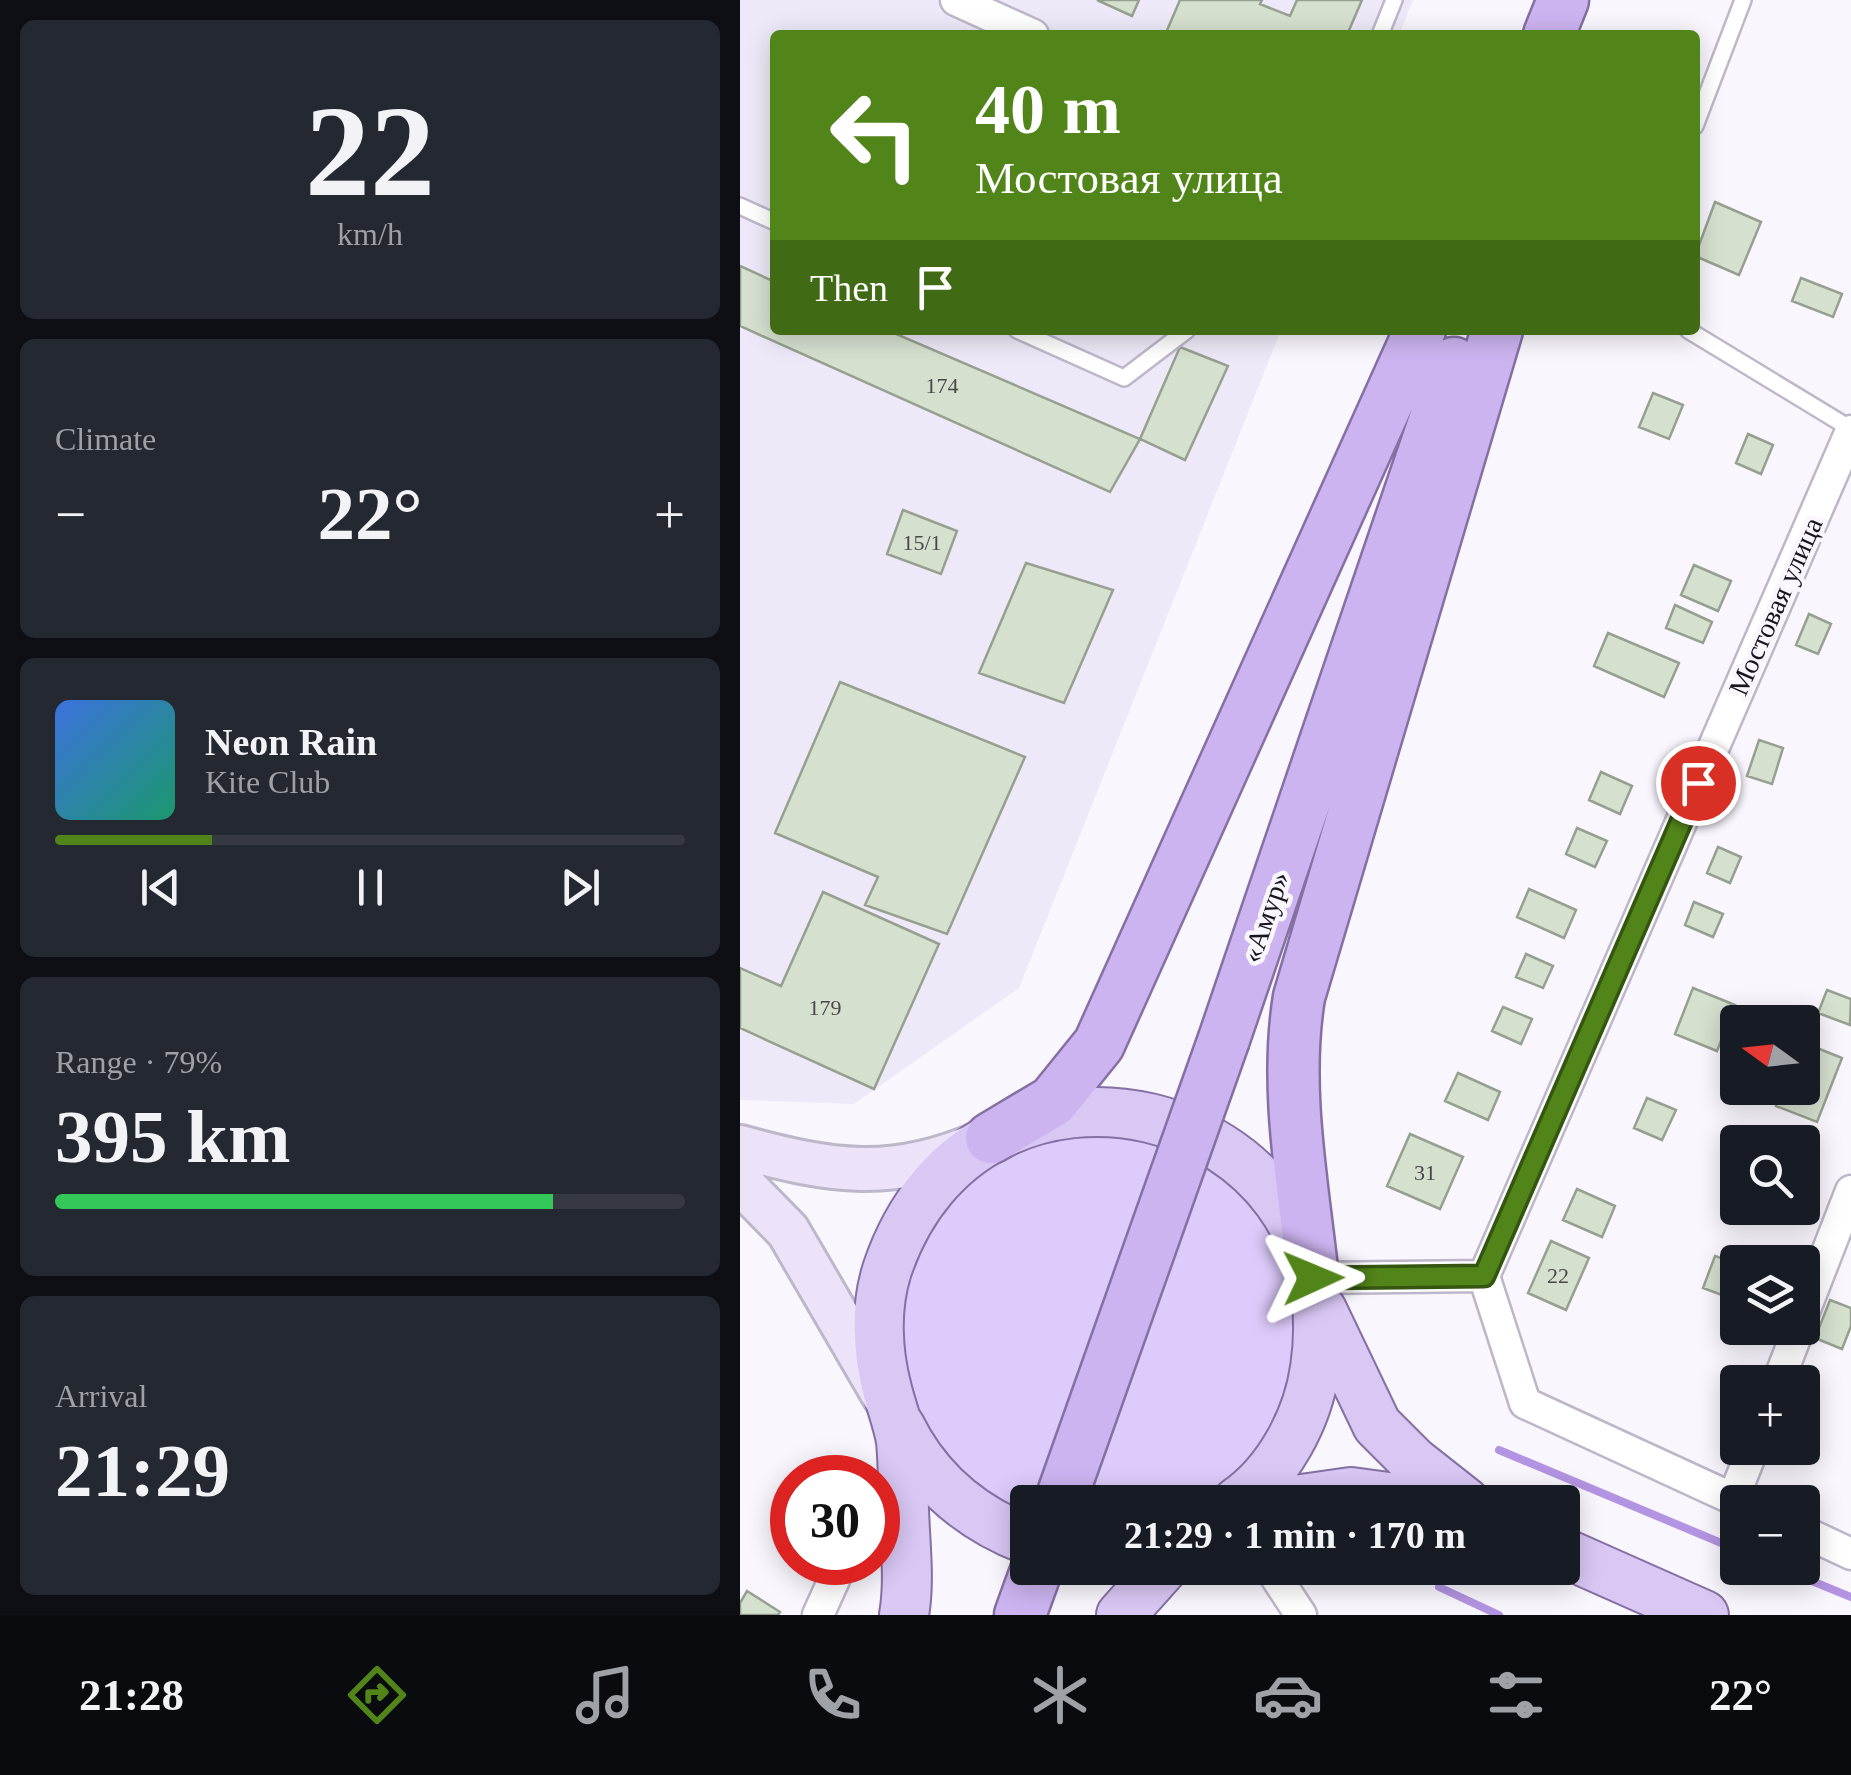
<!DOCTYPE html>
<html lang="en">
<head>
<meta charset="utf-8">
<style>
	:root { --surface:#171b24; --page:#242831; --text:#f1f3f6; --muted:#9ea1a6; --line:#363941; --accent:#528519 }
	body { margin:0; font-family:"Times New Roman",serif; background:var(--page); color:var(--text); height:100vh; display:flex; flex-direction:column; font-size:38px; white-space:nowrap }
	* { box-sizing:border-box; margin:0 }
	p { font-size:32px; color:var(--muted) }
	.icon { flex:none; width:55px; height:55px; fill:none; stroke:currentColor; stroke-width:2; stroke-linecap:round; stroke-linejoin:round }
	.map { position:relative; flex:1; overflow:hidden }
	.panel { display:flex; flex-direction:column; gap:20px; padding:20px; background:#0d0f14; width:740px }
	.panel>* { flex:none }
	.banner { position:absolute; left:30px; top:30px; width:930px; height:305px; border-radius:10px; box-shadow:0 5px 25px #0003; background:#528519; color:#fff; overflow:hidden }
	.needle { width:65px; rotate:285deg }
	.tools { position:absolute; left:980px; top:1005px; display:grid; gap:20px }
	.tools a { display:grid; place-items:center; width:100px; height:100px; border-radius:10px; background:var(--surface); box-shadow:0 5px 25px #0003; font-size:50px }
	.speed { position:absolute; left:30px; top:1455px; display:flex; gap:20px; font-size:50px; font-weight:700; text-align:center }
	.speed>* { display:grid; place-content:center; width:130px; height:130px; border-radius:50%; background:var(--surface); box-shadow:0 5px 25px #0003; line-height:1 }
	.speed .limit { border:15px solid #d22; background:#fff; color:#111 }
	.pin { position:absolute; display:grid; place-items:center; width:85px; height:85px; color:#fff; margin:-42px; border:5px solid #fff; border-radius:50%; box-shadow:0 2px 10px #0007 }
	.me { position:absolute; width:110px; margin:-55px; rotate:89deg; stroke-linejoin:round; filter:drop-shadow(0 0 8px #0008) }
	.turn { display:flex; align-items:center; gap:35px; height:210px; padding:0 40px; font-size:45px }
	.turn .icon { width:130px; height:130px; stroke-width:2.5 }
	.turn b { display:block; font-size:70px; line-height:85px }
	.then { display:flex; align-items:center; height:95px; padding:0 40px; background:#0003; gap:20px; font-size:38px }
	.big { font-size:75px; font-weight:800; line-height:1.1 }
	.panel .widget { flex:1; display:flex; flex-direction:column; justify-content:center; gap:15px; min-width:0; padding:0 35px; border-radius:15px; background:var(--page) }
	.panel .dial { align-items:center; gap:0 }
	.dial b { font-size:130px; line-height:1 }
	.song { display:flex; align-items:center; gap:30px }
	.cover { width:120px; height:120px; border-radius:15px; background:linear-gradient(135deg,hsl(220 70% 55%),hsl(160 70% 35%)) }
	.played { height:10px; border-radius:5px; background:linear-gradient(90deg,var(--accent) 25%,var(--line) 25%) }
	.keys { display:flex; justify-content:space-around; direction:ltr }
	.heat { display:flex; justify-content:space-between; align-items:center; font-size:55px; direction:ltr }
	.charge { height:15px; border-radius:8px; background:linear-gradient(90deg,#34c759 79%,var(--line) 0) }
	.trip { position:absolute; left:270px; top:1485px; width:570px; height:100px; border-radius:10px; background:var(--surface); box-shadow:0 5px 25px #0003; font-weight:800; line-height:100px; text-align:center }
	.tab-bar { display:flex; height:160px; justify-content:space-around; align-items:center; background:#090b0e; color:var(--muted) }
	.tab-bar .icon { width:70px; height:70px }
	.tab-bar .active { color:var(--accent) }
	.tab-bar b { font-size:45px; color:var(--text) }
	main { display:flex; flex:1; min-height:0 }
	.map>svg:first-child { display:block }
	.built { fill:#eee9f8 }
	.green { fill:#ddcbfb }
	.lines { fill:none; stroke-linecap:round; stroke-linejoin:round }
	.stream { stroke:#b394e2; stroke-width:8 }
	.building { fill:#d6e0cf; stroke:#97a090; stroke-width:2.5 }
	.service-casing { stroke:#bdb7c9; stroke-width:20 }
	.minor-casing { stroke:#bdb7c9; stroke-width:35 }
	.secondary-casing { stroke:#bdb7c9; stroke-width:48 }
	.primary-casing { stroke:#8570a3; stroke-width:52 }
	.trunk-casing { stroke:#8570a3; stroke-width:55 }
	.service { stroke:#fff; stroke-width:15 }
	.minor { stroke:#fff; stroke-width:30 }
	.secondary { stroke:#ece3f9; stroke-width:42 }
	.primary { stroke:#d9c7f4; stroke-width:48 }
	.trunk { stroke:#ccb4f0; stroke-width:50 }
	.trunk-bridge-casing { stroke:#8570a3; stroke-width:55; stroke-linecap:butt }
	.trunk-bridge { stroke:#ccb4f0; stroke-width:50 }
	.route-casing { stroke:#355610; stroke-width:25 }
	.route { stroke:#528519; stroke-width:18 }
	.labels { text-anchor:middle; stroke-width:9; stroke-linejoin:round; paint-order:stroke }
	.number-label { font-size:22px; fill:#484849 }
	.street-label { font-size:28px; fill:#18161c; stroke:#f9f6fe }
</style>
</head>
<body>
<main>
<section class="panel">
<div class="widget dial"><b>22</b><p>km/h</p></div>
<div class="widget"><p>Climate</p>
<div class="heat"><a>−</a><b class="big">22°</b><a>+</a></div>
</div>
<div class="widget">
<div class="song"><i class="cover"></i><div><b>Neon Rain</b><p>Kite Club</p></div></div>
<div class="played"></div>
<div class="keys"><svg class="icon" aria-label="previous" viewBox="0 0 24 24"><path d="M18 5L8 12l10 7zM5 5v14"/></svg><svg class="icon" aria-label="pause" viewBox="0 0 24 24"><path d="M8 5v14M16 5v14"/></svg><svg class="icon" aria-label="next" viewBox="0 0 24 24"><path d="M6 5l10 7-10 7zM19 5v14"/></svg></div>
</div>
<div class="widget"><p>Range · 79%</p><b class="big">395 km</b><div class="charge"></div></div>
<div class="widget"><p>Arrival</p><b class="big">21:29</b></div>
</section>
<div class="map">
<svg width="1111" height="1615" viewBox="0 0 1111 1615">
	<rect width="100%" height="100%" fill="#f9f6fe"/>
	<path class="built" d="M0 0H673L659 35H35V330H541L279 988 114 1104 0 1100Z"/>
	<path class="green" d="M407 1132 511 1194 552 1263 563 1343 542 1420 493 1485 469 1502H288V1522L269 1515 182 1435 156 1360 161 1279 196 1208 290 1138Z"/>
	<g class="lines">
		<path class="stream" d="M759 1450 998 1550
			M1040 1568 1111 1597
			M699 1587 759 1615"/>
	</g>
	<path class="building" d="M357 0H399L392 16Z
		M440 0H522L520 4 550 16 557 0H622L607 35H425Z
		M975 202 1021 222 999 275 955 256Z
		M0 266 35 282V330H147L400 439 370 492 0 326Z
		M1061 278 1102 294 1093 317 1052 301Z
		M440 347 488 366 445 460 400 439Z
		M913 393 943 405 929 439 899 427Z
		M1008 434 1033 445 1021 474 996 463Z
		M163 510 217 531 201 574 147 554Z
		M286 563 373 590 324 703 239 673Z
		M954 565 991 581 978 611 941 595Z
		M935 605 972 622 963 643 926 628Z
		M1069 614 1091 624 1078 654 1056 645Z
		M868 633 939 663 924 697 854 666Z
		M100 682 285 757 207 934 125 905 138 877 35 833Z
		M1019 740 1043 748 1032 784 1007 776Z
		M861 772 892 786 880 814 849 800Z
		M837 828 867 841 855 867 826 854Z
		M978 847 1001 857 990 883 967 873Z
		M789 889 836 910 824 938 777 917Z
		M83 892 199 944 134 1089 0 1028V968L41 986Z
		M954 902 983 914 973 937 945 925Z
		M786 954 813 966 803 988 776 977Z
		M953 988 995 1005 977 1051 935 1034Z
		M1087 990 1111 999 1110 1025 1078 1013Z
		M763 1007 792 1019 781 1044 752 1031Z
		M1062 1042 1102 1058 1077 1122 1036 1106 1043 1088H1062Z
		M718 1073 760 1092 748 1120 705 1101Z
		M907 1098 936 1110 922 1140 894 1128Z
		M670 1134 723 1157 700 1209 647 1186Z
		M837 1189 875 1206 862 1237 823 1220Z
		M811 1241 849 1258 826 1310 788 1293Z
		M975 1256 998 1264V1301L963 1288Z
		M1090 1300 1111 1308V1326L1102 1349 1075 1338Z
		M7 1591 40 1612 38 1615H0V1603Z"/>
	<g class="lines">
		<g class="service-casing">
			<path id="service" d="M640 35 654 0
				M955 126 1003 0
				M0 206 35 222
				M277 330 384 378 447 330
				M948 330 1111 429"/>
		</g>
		<g class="minor-casing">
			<path id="minor" d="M216 0 293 35
				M744 1276 1111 431
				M573 1278 744 1276 785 1403 1000 1502
				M1062 1317 1111 1191
				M1038 1382 1059 1328
				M993 1499 1013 1448
				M1062 1531 1111 1554
				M530 1568 561 1615
				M78 1615 102 1562"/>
		</g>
		<g class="secondary-casing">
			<path id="secondary" d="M0 1147C91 1172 152 1182 241 1143
				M0 1182 48 1231 144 1396"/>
		</g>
		<g class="primary-casing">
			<path id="primary" d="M582 1310 637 1425 673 1461 725 1502
				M160 1426C187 1481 231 1518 288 1540
				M541 1502 611 1492 685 1502
				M822 1552 964 1615
				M164 1615C170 1580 165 1544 164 1509 163 1486 163 1463 161 1441 158 1423 151 1406 147 1389 137 1351 135 1308 147 1270 235 1006 616 1096 575 1368 568 1418 539 1473 497 1502
				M381 1615 423 1568"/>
		</g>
		<g class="trunk-casing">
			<path id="trunk" d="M809 35 823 0
				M484 1039 714 363
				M251 1138 313 1101 359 1044 680 330
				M573 1278C563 1185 544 1089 559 997L757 330
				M280 1615 297 1568"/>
		</g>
		<use href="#service" class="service"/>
		<use href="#minor" class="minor"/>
		<use href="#secondary" class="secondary"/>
		<use href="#primary" class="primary"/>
		<use href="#trunk" class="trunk"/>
		<g class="trunk-bridge-casing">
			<path id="trunk-bridge" d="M320 1502 484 1039"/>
		</g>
		<use href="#trunk-bridge" class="trunk-bridge"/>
	</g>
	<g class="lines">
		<g class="route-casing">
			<path id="route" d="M573 1278 744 1276 958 783"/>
		</g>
		<use href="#route" class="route"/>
	</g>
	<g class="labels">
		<g class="number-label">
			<text x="202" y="393">174</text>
			<text x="182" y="550">15/1</text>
			<text x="85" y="1015">179</text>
			<text x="685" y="1180">31</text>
			<text x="818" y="1283">22</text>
		</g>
		<g class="street-label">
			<text transform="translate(1035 606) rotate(-66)" y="10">Мостовая улица</text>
			<text transform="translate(525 917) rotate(-71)" y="10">«Амур»</text>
		</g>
	</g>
</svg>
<div class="tools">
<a><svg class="needle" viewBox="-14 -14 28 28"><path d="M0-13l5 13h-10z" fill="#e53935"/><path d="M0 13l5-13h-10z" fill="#9ea1a6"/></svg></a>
<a><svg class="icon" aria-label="search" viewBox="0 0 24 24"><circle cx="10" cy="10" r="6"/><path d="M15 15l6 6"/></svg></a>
<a><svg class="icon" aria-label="layers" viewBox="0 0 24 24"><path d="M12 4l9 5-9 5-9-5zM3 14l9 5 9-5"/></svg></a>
<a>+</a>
<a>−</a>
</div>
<div class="speed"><div class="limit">30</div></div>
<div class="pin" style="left:958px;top:783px;background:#d93025"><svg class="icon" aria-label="arrive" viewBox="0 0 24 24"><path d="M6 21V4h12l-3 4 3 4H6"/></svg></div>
<svg class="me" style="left:573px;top:1278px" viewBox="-20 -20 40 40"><path d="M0-17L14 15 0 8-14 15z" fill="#528519" stroke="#fff" stroke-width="4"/></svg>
<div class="trip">21:29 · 1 min · 170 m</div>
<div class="banner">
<div class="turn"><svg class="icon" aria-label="left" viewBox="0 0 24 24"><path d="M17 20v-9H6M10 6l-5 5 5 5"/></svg><div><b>40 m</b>Мостовая улица</div></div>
<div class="then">Then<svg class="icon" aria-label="arrive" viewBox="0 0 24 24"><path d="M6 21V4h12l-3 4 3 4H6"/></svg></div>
</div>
</div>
</main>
<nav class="tab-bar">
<b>21:28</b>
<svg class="icon active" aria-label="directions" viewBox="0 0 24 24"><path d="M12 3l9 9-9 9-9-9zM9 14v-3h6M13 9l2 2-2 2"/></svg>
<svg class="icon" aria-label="music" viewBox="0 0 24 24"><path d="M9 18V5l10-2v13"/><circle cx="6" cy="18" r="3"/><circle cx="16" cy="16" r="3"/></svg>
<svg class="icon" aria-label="phone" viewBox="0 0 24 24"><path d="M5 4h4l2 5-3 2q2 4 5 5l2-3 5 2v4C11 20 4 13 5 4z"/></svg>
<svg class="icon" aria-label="climate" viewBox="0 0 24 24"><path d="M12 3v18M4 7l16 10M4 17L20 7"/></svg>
<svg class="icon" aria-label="car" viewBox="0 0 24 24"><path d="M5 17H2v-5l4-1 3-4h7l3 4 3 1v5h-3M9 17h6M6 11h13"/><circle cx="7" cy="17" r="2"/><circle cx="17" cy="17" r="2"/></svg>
<svg class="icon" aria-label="filters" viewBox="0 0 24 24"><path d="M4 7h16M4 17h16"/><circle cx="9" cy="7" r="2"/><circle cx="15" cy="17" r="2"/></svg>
<b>22°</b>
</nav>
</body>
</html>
